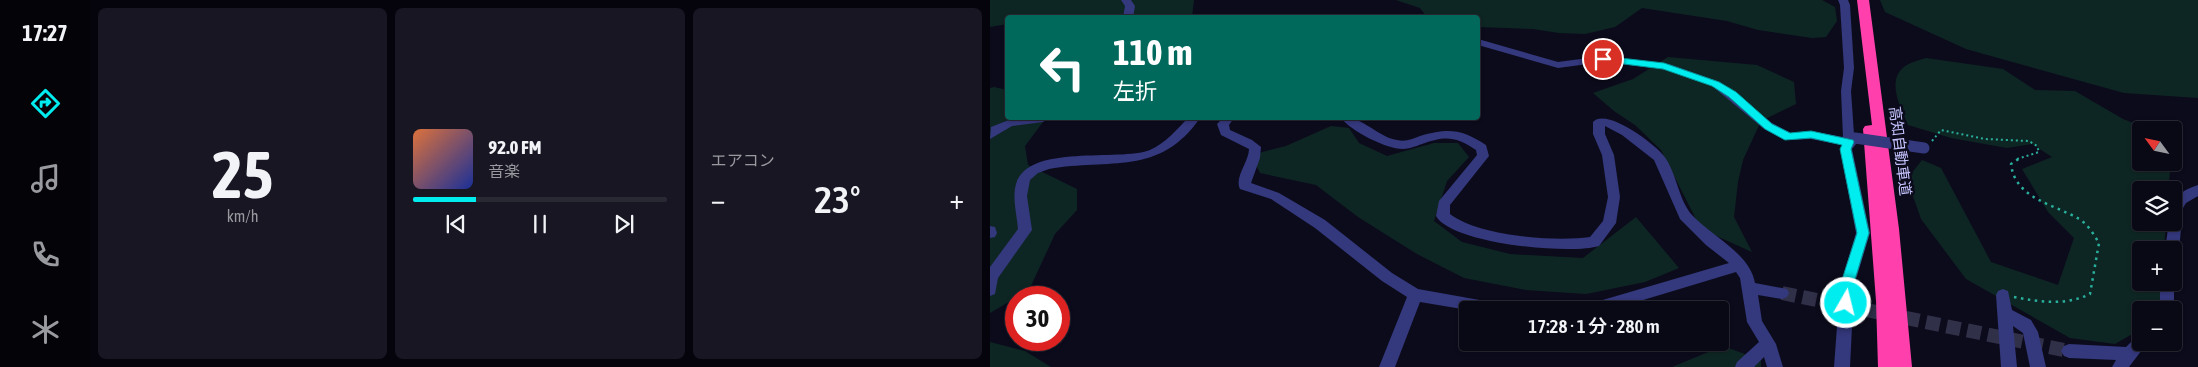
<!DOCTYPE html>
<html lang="ja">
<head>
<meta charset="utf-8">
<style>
	:root { --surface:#090815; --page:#171622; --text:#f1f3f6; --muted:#999aa0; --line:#292934; --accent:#00edf0 }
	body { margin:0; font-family:"Asap Condensed","Noto Sans JP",sans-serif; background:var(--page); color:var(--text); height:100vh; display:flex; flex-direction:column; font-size:19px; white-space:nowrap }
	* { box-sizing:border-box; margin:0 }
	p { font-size:16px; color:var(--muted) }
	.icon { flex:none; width:28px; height:28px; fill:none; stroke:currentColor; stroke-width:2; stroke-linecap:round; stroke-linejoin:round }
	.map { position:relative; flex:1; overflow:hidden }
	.side { display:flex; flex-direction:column; gap:8px; padding:8px; background:#05040c; width:900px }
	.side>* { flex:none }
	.guide { position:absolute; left:15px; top:15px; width:475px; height:105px; border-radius:5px; box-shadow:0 1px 4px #0004,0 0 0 1px var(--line); background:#00695c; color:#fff; overflow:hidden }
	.needle { width:32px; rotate:303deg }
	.controls { position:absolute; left:1142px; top:121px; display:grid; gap:10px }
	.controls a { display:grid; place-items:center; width:50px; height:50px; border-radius:5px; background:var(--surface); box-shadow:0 1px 4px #0004,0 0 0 1px var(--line); font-size:25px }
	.speed { position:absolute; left:15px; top:286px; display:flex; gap:10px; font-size:25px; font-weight:700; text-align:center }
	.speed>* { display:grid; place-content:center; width:65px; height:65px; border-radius:50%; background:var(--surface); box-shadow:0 1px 4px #0004,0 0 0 1px var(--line); line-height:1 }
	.speed .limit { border:8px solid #d22; background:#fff; color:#111 }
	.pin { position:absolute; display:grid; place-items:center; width:42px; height:42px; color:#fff; margin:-21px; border:2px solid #fff; border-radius:50%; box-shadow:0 1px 5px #0007 }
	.me { position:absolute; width:55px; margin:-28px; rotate:8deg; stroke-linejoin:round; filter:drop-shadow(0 0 4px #0008) }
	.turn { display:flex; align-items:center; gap:18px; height:105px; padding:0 25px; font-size:22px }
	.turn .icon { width:65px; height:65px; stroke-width:2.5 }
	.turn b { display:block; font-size:35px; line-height:42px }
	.big { font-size:38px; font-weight:600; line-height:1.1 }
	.side .tile { flex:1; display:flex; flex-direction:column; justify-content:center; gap:8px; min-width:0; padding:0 18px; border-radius:8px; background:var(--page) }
	.side .dial { align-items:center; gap:0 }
	.dial b { font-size:65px; line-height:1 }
	.song { display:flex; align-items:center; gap:15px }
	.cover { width:60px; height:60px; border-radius:8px; background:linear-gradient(135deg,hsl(20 70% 55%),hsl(230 70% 35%)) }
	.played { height:5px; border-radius:2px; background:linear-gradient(90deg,var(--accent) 25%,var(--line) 25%) }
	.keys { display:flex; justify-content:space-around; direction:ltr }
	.heat { display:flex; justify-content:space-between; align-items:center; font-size:28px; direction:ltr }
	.side .tiles { flex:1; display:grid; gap:8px; grid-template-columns:repeat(3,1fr) }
	.trip { position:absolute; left:469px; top:301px; width:270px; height:50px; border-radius:5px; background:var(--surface); box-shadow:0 1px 4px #0004,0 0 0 1px var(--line); font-weight:600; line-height:50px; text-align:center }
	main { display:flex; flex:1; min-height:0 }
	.tab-bar { display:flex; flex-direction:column; width:90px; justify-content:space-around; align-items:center; background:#040308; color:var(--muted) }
	.tab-bar .icon { width:35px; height:35px }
	.tab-bar .active { color:var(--accent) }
	.tab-bar b { font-size:22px; color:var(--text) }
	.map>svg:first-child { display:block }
	.green { fill:#0e2623 }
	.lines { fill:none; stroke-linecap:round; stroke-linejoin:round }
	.minor-tunnel { stroke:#313049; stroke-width:14; stroke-dasharray:14 7; stroke-linecap:butt }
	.path-far1 { stroke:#29af9c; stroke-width:2; stroke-dasharray:2 3; stroke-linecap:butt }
	.path { stroke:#29af9c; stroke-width:2.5; stroke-dasharray:2.5 4.5; stroke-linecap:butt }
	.minor { fill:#34387c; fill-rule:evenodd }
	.highway { fill:#ff40ac; fill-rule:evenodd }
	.minor-bridge { stroke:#34387c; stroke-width:11 }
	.route { fill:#00edf0; stroke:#009a9c }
	.labels { text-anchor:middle; stroke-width:5; stroke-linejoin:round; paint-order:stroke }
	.street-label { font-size:15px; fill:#c7c5ff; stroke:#0c0b1c }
</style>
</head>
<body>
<main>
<nav class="tab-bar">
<b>17:27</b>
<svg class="icon active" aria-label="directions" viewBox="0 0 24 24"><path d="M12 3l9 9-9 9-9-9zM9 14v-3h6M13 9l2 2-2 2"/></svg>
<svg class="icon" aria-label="music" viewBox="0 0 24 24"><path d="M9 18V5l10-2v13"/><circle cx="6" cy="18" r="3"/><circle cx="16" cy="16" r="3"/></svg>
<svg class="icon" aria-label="phone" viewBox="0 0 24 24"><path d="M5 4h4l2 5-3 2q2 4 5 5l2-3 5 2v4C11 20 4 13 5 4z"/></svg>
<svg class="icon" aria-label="climate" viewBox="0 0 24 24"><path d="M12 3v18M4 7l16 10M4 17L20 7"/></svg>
</nav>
<section class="side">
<div class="tiles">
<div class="tile dial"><b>25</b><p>km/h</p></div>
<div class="tile">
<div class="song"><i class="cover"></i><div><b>92.0 FM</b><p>音楽</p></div></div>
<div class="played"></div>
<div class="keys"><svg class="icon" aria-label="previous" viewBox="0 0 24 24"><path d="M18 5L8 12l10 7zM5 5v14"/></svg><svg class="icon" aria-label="pause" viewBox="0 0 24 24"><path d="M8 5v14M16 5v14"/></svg><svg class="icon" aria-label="next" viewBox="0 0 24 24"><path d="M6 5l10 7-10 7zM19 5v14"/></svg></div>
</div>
<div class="tile"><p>エアコン</p>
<div class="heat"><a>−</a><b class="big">23°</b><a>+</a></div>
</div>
</div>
</section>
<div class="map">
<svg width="1208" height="367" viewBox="0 0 1208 367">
	<rect width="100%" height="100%" fill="#0c0b1c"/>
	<path class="green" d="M0 0H204L202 17 67 16 18 18 17 24 0 27Z
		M406 0H832L845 7 847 21 836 37 822 38 768 30 737 21 652 8 625 27 595 34 569 33 543 29 488 27V18L437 17 430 8Z
		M890 0H1208V98L1134 93 976 49 895 12Z
		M678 57 767 65 804 82 806 104 771 121 753 160 748 182 744 217 762 252 711 229 671 150 645 125 624 111 603 93 643 79Z
		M936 58 1013 69 1045 90 1085 91 1133 119 1161 130H1151V162L1181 163 1178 190H1151V222L1176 223 1174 250H1151V282L1172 283 1170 307 1168 310H1151V329L1125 344 1080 338 976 279 931 219 917 179 932 160 951 168 1001 262 1068 285 1084 238 1058 212 1032 169 1062 157 1042 144 1017 148 961 138 918 125C911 109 896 81 914 67 920 62 930 60 936 58Z
		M4 87 17 90 18 118H56L35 146 38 165 87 189V210L65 234 39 290 0 313V88Z
		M341 126 359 128 369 143 397 156 444 143H468L479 157 457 181 444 221 472 242 520 254 593 258 646 217 689 268 655 282 596 294 536 290 474 278 427 254 368 217 326 185 270 173 261 155 296 146Z
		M0 342 35 351 61 367H0Z
		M733 346 771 360V367H682Z"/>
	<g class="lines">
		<path class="minor-tunnel" d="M792 293 1079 351"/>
		<path class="path-far1" d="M942 141 951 130 995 139 1039 141 1047 146 1049 152 1027 159"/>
		<path class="path" d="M1024 297C1050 302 1075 306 1100 294L1109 243C1104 235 1098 224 1089 219 1064 204 1025 199 1021 164L1030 158"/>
		<path class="minor" d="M131 0H141L145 6 143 18H133L135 6Z
			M848 0H858L860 5 864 68 861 91 864 134 869 135 871 138 862 149 880 233 864 286 860 367H844L850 286 866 233 850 149 852 145 821 139 795 140 774 129 722 86 673 69 613 62 568 68 488 45V39L568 62 613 56 679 64 730 82 782 123 801 133 821 131 853 137 851 91 854 68 850 5Z
			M24 118H59L53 122 22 126 0 139 1 127Z
			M198 118H210C169 177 120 158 59 169L48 173 40 180 37 196 42 230 8 278 5 294 0 296V267L28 229C27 215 22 198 26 184 38 143 129 162 160 150 176 143 187 129 198 118Z
			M233 118H244L239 125 240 130 262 140 271 147 270 158 261 183 289 193 335 220 402 273 428 289 512 304 517 306 519 310H478L430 302 405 367H389L417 297 392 281 325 228 281 199 250 189C244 177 259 162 259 149L231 135 227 124Z
			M351 118C372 115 387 137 407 140 416 142 422 139 430 136 459 128 471 129 496 145L499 156 460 205V214C488 236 565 242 600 237L613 221 618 197 612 155 603 134V122C616 107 665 144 674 156 687 173 688 199 702 215 721 236 760 253 765 283L797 289 799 293 797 297 792 299 768 295 772 321 786 344 793 367H777L774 357 764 367H745L747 362 769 342 757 322 750 278 746 272 620 310H592L594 306 599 304 739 263 716 245 690 219 664 160 632 135 615 126V134L624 155 630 197 626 223 609 246C580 255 462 244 446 216L449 201 487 155 486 150C465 136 455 136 432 144 426 146 419 149 413 149 396 149 361 131 351 118Z
			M1208 185V196L1196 203 1193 208 1189 250 1184 255V250H1175L1179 222H1184C1184 200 1184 193 1208 185Z
			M0 226 5 227 7 233 5 237 0 238Z
			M1184 281V311L1170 310V282Z
			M1013 289 1018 291 1022 310 1041 320 1048 332 1056 367H1040L1033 333 1023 326 1027 367H1011L1006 295 1008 291Z
			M1151 335V342H1158L1139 367H1122L1126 360 1079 358 1074 356 1071 351 1074 346 1079 344 1136 347 1146 337Z"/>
		<path class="highway" d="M867 0H879L909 229 922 367H888L886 301 873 129 875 126 882 125Z"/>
		<path class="minor-bridge" d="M865 138 934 148"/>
	</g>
	<path class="route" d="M613 56 674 63 729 82 746 92 782 124 800 133 821 131 863 140 864 142 861 149 879 233 863 286 860 307 856 309 851 307 849 303 850 286 867 233 850 149 852 145 821 138 795 140 775 129 739 97 722 86 673 69 610 61V57Z"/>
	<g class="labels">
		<g class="street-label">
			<text transform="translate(910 151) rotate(83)" y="5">高知自動車道</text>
		</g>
	</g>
</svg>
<div class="controls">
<a><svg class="needle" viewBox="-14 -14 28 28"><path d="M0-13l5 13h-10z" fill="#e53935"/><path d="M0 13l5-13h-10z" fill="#999aa0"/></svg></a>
<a><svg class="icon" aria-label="layers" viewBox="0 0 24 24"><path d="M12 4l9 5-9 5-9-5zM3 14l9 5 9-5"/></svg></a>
<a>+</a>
<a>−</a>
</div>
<div class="speed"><div class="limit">30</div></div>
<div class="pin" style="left:613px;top:59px;background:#d93025"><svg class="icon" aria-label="arrive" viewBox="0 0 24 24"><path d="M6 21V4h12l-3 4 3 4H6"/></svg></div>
<svg class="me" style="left:856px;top:303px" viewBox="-20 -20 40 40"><circle r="17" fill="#00edf0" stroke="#fff" stroke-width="3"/><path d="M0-11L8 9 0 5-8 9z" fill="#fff"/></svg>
<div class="trip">17:28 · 1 分 · 280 m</div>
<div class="guide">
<div class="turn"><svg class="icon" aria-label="left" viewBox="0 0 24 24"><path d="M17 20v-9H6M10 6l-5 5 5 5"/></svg><div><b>110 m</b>左折</div></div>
</div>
</div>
</main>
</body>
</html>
